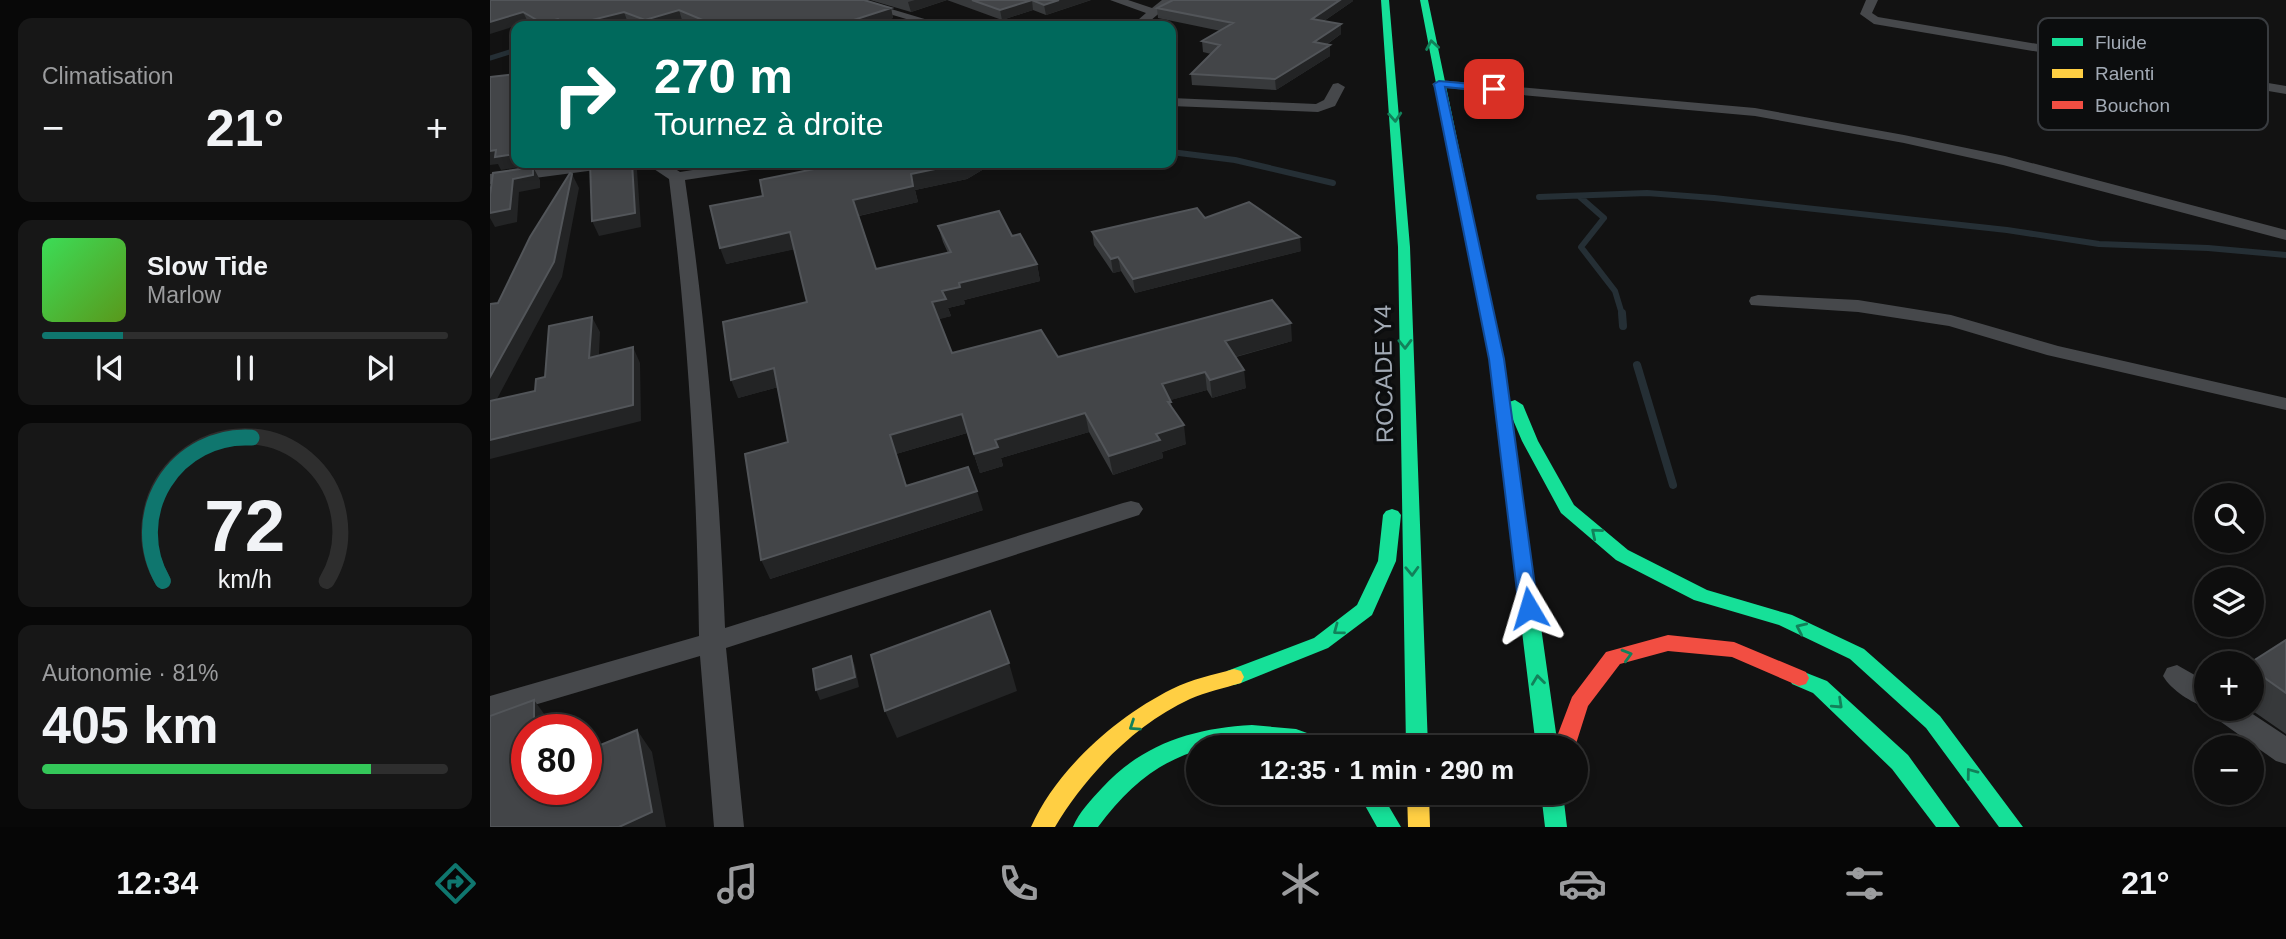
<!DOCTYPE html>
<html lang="fr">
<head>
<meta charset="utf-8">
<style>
	:root { --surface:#0e0e0e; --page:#171717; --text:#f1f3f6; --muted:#9b9c9e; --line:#2e2e2e; --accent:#0f766e }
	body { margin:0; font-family:Arial,sans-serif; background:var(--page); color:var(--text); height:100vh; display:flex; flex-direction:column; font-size:26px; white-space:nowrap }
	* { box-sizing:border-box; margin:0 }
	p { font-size:23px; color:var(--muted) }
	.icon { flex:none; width:38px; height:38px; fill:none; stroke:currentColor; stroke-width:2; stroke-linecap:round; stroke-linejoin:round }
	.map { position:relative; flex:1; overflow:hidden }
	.sheet { display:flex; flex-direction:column; gap:18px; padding:18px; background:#080808; width:490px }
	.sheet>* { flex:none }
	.banner { position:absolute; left:21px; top:21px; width:665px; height:147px; border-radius:14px; box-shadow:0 4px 10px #0003,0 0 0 2px var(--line); background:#00695c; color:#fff; overflow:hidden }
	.fabs { position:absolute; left:1704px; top:483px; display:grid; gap:14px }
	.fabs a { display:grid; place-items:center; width:70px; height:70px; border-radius:50%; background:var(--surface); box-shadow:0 4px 10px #0003,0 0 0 2px var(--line); font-size:35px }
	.speed { position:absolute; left:21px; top:714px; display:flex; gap:14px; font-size:35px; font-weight:700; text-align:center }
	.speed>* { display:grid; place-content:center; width:91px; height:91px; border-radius:50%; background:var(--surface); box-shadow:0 4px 10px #0003,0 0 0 2px var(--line); line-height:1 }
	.speed .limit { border:10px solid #d22; background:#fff; color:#111 }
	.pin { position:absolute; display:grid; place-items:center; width:60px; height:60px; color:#fff; margin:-30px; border-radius:14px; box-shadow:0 4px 10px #0006 }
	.me { position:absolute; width:77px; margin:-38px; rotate:353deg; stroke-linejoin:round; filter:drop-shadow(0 0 5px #0008) }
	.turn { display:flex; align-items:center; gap:24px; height:147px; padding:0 28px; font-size:32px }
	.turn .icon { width:91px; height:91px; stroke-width:2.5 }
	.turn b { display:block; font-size:49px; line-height:60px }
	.big { font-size:52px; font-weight:800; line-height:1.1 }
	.sheet .widget { flex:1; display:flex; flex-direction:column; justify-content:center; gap:10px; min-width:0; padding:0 24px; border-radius:14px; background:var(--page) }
	.sheet .dial { align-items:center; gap:0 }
	.dial svg { height:182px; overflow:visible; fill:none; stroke:var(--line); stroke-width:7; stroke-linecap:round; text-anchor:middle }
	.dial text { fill:var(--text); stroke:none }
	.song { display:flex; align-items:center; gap:21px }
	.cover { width:84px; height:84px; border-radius:10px; background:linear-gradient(135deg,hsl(130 70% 55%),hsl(90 70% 35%)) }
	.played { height:7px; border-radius:4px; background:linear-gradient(90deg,var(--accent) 20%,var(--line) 20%) }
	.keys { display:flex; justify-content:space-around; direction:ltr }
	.heat { display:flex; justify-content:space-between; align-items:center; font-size:38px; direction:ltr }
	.charge { height:10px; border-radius:5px; background:linear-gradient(90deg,#34c759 81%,var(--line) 0) }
	.trip { position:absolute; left:696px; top:735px; width:402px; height:70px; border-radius:35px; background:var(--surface); box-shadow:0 4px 10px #0003,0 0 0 2px var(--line); font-weight:800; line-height:70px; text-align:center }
	.tab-bar { display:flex; height:112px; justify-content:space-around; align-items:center; background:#060606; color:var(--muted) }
	.tab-bar .icon { width:49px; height:49px }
	.tab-bar .on { color:var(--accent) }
	.tab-bar b { font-size:32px; color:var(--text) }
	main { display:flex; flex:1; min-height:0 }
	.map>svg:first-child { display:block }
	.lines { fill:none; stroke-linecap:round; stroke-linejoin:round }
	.stream-far2 { stroke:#252f35; stroke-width:5 }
	.stream-far1 { stroke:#252f35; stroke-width:6 }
	.stream { stroke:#252f35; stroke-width:8 }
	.street { fill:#46484b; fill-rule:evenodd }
	.fast { fill:#16e098; fill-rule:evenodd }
	.slow { fill:#ffcf43; fill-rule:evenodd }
	.jam { fill:#f24e42; fill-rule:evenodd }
	.wall { fill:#37393b }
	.shaded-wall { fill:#232425 }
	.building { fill:#434548; stroke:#525559; stroke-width:2 }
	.oneway { stroke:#12815a }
	.route { fill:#1a73e8; stroke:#114b97; stroke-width:2 }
	.labels { text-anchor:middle; stroke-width:7; stroke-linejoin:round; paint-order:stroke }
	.street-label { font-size:24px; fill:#a2aab5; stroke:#0c0d0e }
	.key { fill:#0c0d0e; stroke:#393c40; stroke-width:2 }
	.key-label { font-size:19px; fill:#a2aab5 }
</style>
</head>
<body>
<main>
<section class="sheet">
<div class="widget"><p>Climatisation</p>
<div class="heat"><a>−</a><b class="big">21°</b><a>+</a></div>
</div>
<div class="widget">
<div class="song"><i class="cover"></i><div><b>Slow Tide</b><p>Marlow</p></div></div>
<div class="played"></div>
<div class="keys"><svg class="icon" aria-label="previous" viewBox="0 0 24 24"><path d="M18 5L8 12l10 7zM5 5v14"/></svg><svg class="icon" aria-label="pause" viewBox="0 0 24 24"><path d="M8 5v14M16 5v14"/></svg><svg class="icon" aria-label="next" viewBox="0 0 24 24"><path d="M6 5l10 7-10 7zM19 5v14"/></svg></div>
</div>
<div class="widget dial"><svg viewBox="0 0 100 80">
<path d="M14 69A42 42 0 1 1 86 69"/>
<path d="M14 69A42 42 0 0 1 53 6" stroke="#0f766e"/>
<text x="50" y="56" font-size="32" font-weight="700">72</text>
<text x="50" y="72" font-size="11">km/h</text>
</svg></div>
<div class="widget"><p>Autonomie · 81%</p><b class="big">405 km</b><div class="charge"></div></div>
</section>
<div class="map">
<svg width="1796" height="827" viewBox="0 0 1796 827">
	<rect width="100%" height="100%" fill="#121212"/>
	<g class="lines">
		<path class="stream-far2" d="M0 58 26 50"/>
		<path class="stream-far1" d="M681 152 745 160 843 183
			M1049 197 1157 193 1224 198 1517 230 1609 244 1718 248 1796 255
			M1090 197 1114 218 1091 247 1125 291 1132 314"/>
		<path class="stream" d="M1132 313 1133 326
			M1147 365 1183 485"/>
		<path class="street" d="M352 0H371L458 26H440Z
			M620 0H638L662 8 672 0H685L654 26H641L656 13Z
			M1376 0H1388L1382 13 1388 17 1796 86V94L1384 24 1370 14Z
			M949 80 1265 108 1414 135 1515 156 1796 230V240L1513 165 1414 143 1265 116 944 87 942 84Z
			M848 83 855 87 845 106 828 112 681 106V98L826 104 834 100 843 84Z
			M77 163H176L190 172 247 163H282L274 168 195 180C217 328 229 479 235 628L633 503 641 501 649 503 653 509 649 515 236 648 254 827H224L210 656 0 718V696L209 636C207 483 198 330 179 179L164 169 136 166 0 184V174Z
			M1268 295 1368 300 1461 315 1568 346 1796 398V410L1557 355 1459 326 1368 312 1261 305 1259 301 1261 297Z
			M1687 665 1717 682V708C1702 703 1681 690 1673 676L1677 668Z
			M1720 709H1755L1796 736V764L1786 761 1724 717Z"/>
		<path class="fast" d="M891 0H899L920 247 938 747H916L908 247Z
			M930 0H938L1013 359 1019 402 1025 400 1033 405 1048 441 1084 505 1138 550 1217 590 1302 615 1374 649 1450 716 1533 827H1509L1436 728 1360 659 1289 625 1204 600 1126 560 1071 513 1032 441 1021 415 1068 747H1046L999 359Z
			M902 509 908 511 911 515 906 561 882 615 838 648 751 683 744 685 737 683 734 677 737 671 824 638 867 605 888 561 893 515 896 511Z
			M1309 670 1337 681 1418 755 1470 827H1446L1402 769 1323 693 1302 684 1299 678 1302 672Z
			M762 725 806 729 839 741 842 747C818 748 795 744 772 743 698 741 652 768 608 827H583C589 812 601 800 612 788 652 744 704 728 762 725Z
			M868 793H891L911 827H887Z
			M1051 793H1073L1077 827H1055Z"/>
		<path class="slow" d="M744 669 751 671 754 677 751 683C734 688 716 692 700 699 644 725 596 775 565 827H541C567 769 626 717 682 689 702 679 723 675 744 669Z
			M917 793H939L940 827H918Z"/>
		<path class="jam" d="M1178 635 1244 642 1316 672 1319 678 1316 684 1309 686 1242 657 1178 651 1130 664 1098 706 1085 747H1063L1082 697 1116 652Z"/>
	</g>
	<path class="wall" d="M0 0 401 8 403 18 378 26H207L192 20 171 26H148L138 23 123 26H44Z
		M380 0H457L421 12Z
		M457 0H601L556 15 543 10 512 20Z
		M683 0H863V1L834 21 851 34 836 45 840 56 786 90 702 85 701 74 721 54 713 52 712 41 731 31 668 18 667 8Z
		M354 163H504L477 179 425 190 428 202 369 216 386 269 458 253 453 242 448 226 522 236 547 264 550 281 474 300 475 304 458 308 461 316 448 319 462 353 568 357 802 341 746 357 756 388 722 398 717 390 680 400 682 407 696 444 672 452 673 458 623 475 599 432 511 458 513 466 490 473 477 433 406 454 416 486 493 510 280 579 298 442 288 387 248 398 317 302 304 249 236 264 273 196Z
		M715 218 811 251 645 293 631 271 623 273 604 245 602 232Z
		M1796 640V734L1760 709H1762V663Z"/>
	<path class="shaded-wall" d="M425 0H457L421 12 418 2Z
		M542 0 543 10 512 20 510 10Z
		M569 0H601L556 15 554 5Z
		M850 0H863V1L822 29V19Z
		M401 8 403 18 378 26H345Z
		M189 10 192 20 171 26H158L155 20Z
		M33 12 38 22 0 34V22Z
		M134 12 138 23 123 26H78Z
		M68 19 71 26H53L52 23Z
		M328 22 329 26H314Z
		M851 24V34L824 53V42Z
		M840 45V56L786 90 785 79Z
		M6 150 26 154V163H50V164L11 170 8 164 0 165V151Z
		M142 163H144L147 170 151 227 109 236 102 221Z
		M208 163H241L210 166Z
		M474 163H504L477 179 425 190 428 202 368 216 363 200 421 174Z
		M43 167 50 180V188L29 192 27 222 5 227 0 218V213L23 179Z
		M82 174 89 188 72 277 0 412V377Z
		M300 232 306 249 236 264 230 248Z
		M810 237 811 251 645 293 643 279Z
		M628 257 631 271 623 273 621 259Z
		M547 264 550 281 474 300 475 304 458 308 461 316 447 320 442 302 452 291 469 283Z
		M102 317 110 332 108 374 99 358Z
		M801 323 802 341 737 359 735 341Z
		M143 347 150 363 151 421 0 459V440Z
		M284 368 292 386 248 398 241 380Z
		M754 370 756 388 722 398 720 380Z
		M715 372 717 390 674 402 672 384Z
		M595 413 599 432 511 458 513 466 490 473 484 454 505 440Z
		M472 414 477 433 406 454 422 505 400 435Z
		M694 425 696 444 672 452 673 458 623 475 619 456 666 434Z
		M487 491 493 510 280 579 271 560Z
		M361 656 365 666 369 687 330 700 326 690Z
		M519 663 527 691 407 738 395 711Z
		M44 700 60 722V730H44Z
		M147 730 162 752 176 827H129Z"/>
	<path class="building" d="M0 0H374L401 8 345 26 328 22 314 26H306L301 24 291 26H227L189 10 155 20 134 12 78 26 68 19 52 23 33 12 0 22Z
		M482 0H569L554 5 542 0 510 10Z
		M683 0H850L822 19 851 24 824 42 840 45 785 79 701 74 730 45 712 41 743 23 667 8Z
		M26 74V154L5 157 6 150 0 151V77Z
		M100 163H142L145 213 102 221Z
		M354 163H474L421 174 423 186 363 200 386 269 461 252 448 226 509 211 522 236 530 234 547 264 469 283 470 287 452 291 456 299 442 302 462 353 551 330 568 357 782 300 801 323 735 341 754 370 720 380 715 372 672 384 681 402H678L694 425 666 434 670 440 619 456 595 413 505 440 508 447 484 454 472 414 400 435 416 486 478 467 487 491 271 560 255 454 298 442 284 368 241 380 233 322 317 302 300 232 230 248 220 206 273 196 270 180Z
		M43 167V175L23 179 20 209 0 213V195L3 173Z
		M80 173 82 174 64 262 0 377V304L8 303 40 237Z
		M759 202 810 237 643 279 628 257 621 259 602 232 707 208 715 218Z
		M102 317 99 358 143 347V405L0 440V401L45 391 46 379 55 377 59 326Z
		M500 611 519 663 395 711 381 655Z
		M1796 640V693L1762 669V663H1760Z
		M361 656 365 677 326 690 323 669Z
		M44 700V730H37V789H96V751L147 730 162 812 129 827H0V716Z"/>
	<defs><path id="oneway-chevron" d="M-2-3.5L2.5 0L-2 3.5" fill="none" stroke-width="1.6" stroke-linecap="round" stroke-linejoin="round" transform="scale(1.75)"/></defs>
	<g class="oneway">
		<use href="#oneway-chevron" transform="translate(942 45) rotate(-100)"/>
		<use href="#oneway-chevron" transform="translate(905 117) rotate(86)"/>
		<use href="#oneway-chevron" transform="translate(915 344) rotate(89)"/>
		<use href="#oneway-chevron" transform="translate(1106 533) rotate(-140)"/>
		<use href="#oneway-chevron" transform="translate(922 571) rotate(88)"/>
		<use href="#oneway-chevron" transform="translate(1311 628) rotate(-155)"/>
		<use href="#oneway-chevron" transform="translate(848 630) rotate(143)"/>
		<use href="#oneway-chevron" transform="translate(1137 655) rotate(-16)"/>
		<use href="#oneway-chevron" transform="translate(1048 680) rotate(-97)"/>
		<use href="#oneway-chevron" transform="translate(1348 704) rotate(43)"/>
		<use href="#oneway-chevron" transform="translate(644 726) rotate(146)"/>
		<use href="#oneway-chevron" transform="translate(1481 773) rotate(-127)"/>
	</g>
	<path class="route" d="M949 81 1004 86 1010 89 1004 92 955 87 1014 359 1048 608 1045 614 1039 616 1032 614 1029 608 999 359 944 84Z"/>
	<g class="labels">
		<g class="street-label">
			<text transform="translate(894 374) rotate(-91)" y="8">ROCADE Y4</text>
		</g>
	</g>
	<rect x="1548" y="18" width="230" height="112" rx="10" class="key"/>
	<rect x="1562" y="38" width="31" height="8" fill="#16e098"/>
	<rect x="1562" y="69" width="31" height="9" fill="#ffcf43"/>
	<rect x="1562" y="101" width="31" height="8" fill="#f24e42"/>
	<g class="key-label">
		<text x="1605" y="49">Fluide</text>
		<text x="1605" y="80">Ralenti</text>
		<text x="1605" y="112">Bouchon</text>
	</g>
</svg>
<div class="fabs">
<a><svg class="icon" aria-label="search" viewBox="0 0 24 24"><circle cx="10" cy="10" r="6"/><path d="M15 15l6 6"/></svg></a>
<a><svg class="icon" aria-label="layers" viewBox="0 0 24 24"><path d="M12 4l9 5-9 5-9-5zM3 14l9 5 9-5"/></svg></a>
<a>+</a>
<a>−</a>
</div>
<div class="speed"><div class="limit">80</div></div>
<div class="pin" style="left:1004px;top:89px;background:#d93025"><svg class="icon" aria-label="arrive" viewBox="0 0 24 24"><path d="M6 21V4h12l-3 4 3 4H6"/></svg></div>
<svg class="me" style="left:1039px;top:608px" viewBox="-20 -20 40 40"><path d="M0-17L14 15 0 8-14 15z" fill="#1a73e8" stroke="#fff" stroke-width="4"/></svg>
<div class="trip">12:35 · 1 min · 290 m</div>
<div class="banner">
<div class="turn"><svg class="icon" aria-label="right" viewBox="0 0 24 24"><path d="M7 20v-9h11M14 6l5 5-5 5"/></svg><div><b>270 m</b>Tournez à droite</div></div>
</div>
</div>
</main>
<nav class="tab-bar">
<b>12:34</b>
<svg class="icon on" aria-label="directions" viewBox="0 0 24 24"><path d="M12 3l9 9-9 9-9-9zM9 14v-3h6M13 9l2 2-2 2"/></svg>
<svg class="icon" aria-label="music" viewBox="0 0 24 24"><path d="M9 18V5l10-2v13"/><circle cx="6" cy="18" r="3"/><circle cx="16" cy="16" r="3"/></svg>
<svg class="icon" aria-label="phone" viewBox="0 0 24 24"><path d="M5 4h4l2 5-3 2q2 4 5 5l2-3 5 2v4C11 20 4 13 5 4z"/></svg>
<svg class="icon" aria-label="climate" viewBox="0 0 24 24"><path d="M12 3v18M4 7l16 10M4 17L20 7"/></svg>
<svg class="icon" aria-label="car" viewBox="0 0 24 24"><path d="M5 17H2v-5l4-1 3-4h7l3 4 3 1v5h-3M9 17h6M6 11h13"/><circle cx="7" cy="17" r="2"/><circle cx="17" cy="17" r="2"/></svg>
<svg class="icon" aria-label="filters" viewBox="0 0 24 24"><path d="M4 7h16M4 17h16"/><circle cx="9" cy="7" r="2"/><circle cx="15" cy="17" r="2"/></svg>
<b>21°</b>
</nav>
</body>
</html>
